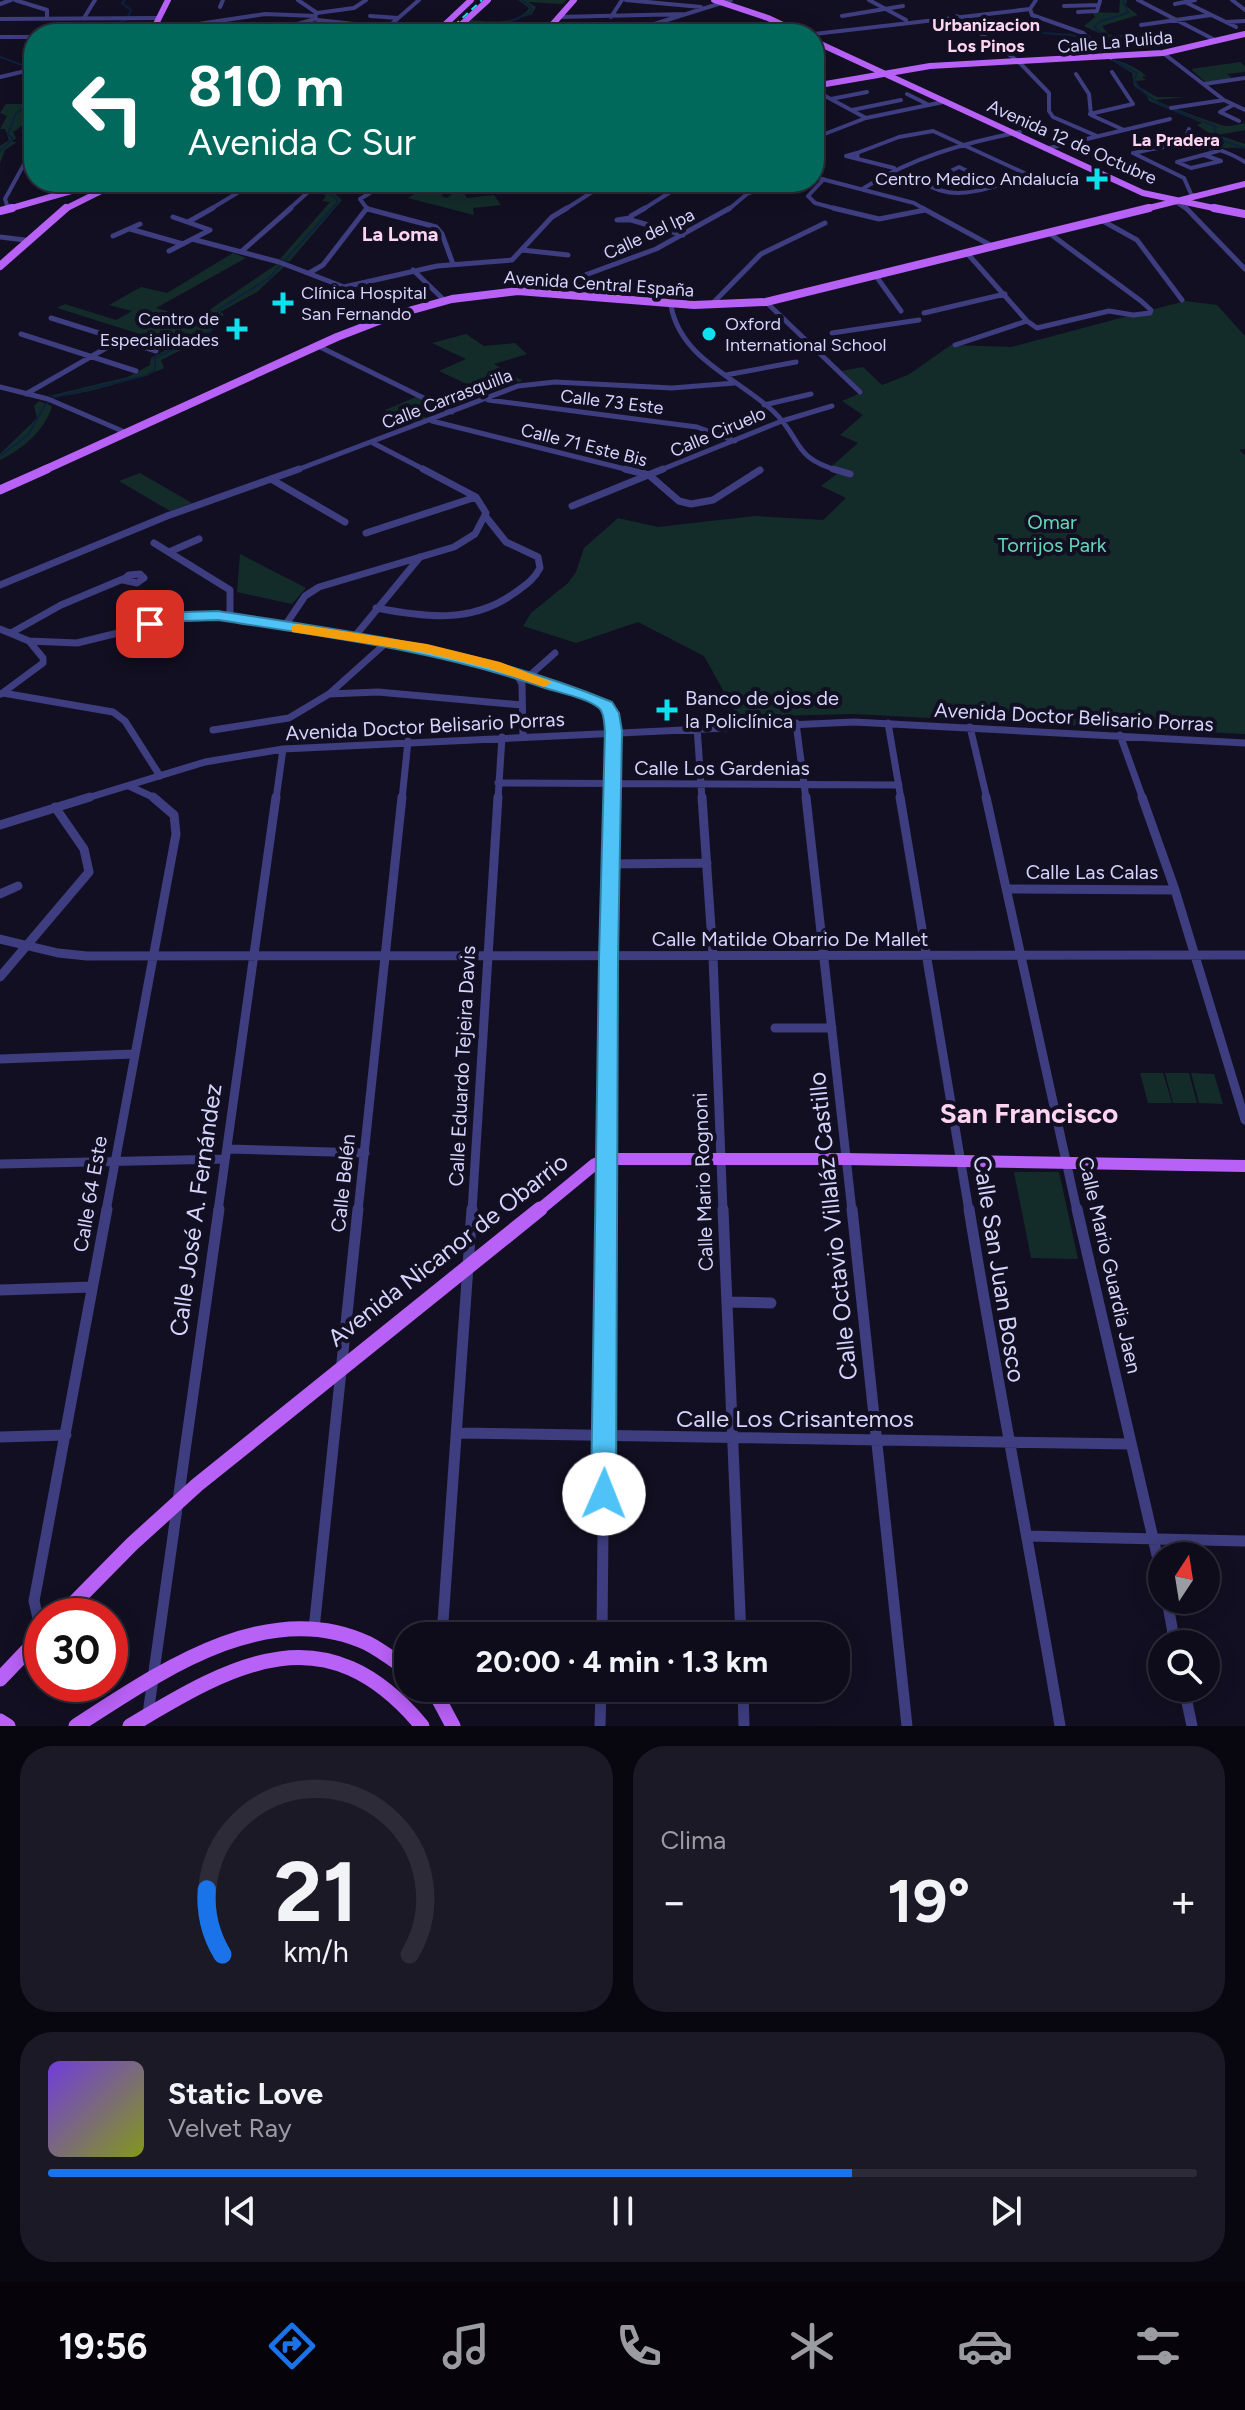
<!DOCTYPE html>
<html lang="es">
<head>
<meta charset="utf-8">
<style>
	:root { --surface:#0e0b1a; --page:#1c1927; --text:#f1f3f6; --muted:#9b9ba2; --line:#2e2b39; --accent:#1a73e8 }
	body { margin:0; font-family:Figtree,sans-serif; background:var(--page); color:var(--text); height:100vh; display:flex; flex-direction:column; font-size:30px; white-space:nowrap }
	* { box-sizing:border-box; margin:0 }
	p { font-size:26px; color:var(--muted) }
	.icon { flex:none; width:44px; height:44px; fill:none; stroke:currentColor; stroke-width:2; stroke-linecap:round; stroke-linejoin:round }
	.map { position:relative; height:1726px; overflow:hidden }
	.details { display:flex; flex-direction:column; gap:20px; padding:20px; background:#08060e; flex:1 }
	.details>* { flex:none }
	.guide { position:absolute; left:24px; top:24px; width:800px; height:168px; border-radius:32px; box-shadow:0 4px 20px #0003,0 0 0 2px var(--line); background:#00695c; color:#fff; overflow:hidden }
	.needle { width:52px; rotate:12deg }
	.tools { position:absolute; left:1148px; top:1542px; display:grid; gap:16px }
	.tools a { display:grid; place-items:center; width:72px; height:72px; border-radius:50%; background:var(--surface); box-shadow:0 4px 20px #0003,0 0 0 2px var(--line); font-size:40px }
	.speed { position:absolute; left:24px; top:1598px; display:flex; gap:16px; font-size:40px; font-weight:700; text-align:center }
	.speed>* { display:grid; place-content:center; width:104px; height:104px; border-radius:50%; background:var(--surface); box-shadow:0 4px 20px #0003,0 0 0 2px var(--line); line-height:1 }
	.speed .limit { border:12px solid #d22; background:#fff; color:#111 }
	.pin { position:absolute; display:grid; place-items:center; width:68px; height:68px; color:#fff; margin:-34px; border-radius:16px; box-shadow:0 4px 12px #0006 }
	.me { position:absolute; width:88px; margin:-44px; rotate:1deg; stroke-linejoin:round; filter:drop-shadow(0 0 6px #0008) }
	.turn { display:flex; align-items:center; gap:28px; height:168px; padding:0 32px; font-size:36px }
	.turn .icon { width:104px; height:104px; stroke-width:2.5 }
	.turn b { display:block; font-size:56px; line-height:68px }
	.big { font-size:60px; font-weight:700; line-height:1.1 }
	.details .tile { flex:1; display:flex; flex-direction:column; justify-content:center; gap:12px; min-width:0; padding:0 28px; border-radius:32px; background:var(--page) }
	.details .dial { align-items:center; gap:0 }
	.dial svg { height:208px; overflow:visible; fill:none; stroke:var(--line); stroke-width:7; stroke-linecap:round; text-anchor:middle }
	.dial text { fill:var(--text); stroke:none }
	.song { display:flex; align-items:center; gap:24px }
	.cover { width:96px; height:96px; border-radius:12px; background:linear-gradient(135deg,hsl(260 70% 55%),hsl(70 70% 35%)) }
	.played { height:8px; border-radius:4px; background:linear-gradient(90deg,var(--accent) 70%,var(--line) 70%) }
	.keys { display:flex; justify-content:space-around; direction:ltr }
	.heat { display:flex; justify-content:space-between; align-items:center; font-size:44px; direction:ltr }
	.details .tiles { flex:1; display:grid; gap:20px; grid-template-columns:1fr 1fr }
	.tile:last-child { grid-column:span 2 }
	.trip { position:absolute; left:394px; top:1622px; width:456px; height:80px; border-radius:32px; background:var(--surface); box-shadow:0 4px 20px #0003,0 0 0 2px var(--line); font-weight:700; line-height:80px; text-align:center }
	.menu { display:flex; height:128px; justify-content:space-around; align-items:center; background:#06040a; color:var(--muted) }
	.menu .icon { width:56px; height:56px }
	.menu .current { color:var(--accent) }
	.menu b { font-size:36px; color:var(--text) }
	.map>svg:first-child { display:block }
	.green { fill:#132c2a }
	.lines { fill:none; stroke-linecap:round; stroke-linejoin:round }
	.stream { stroke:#0d213e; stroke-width:2 }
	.minor-far4 { stroke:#3d3d7f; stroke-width:4 }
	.minor-far3 { stroke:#3d3d7f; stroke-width:5 }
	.minor-far2 { stroke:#3d3d7f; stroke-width:7 }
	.minor-far1 { stroke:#3d3d7f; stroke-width:9 }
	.minor { stroke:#3d3d7f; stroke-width:11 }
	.major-far4 { stroke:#b861f6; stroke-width:6 }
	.major-far3 { stroke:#b861f6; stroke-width:8 }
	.major-far2 { stroke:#b861f6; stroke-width:9 }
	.major-far1 { stroke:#b861f6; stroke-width:12 }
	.major { stroke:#b861f6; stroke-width:15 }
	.rail { stroke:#0ee1ee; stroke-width:2; stroke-dasharray:7 5; stroke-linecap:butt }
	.route { fill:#4fc3f7; stroke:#337fa1; stroke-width:2 }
	.slow { fill:#f59e0b }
	.poi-dot { fill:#0ee1ee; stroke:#120f22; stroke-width:3 }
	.labels { text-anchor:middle; stroke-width:8; stroke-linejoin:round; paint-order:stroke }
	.far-neighbourhood-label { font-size:18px; font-weight:bold; fill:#fdd5f0; stroke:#120f22 }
	.far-street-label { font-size:18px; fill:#d6d3fc; stroke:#120f22 }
	.far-poi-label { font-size:18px; fill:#d6d3fc; stroke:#120f22; text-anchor:end }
	.far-quarter-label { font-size:20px; font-weight:bold; fill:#fdd5f0; stroke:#120f22 }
	.park-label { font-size:20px; fill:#63d8b6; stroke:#120f22 }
	.poi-label { font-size:20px; fill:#d6d3fc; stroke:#120f22; text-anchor:start }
	.street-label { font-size:20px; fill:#d6d3fc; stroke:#120f22 }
	.near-street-label { font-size:24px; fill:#d6d3fc; stroke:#120f22 }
	.district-label { font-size:28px; font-weight:bold; fill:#fdd5f0; stroke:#120f22 }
</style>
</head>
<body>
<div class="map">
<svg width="1245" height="1726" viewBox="0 0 1245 1726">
	<rect width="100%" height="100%" fill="#120f22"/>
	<path class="green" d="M518 0H567L562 4 528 2 536 7 532 14 512 21 507 34H459L471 20C489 22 518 25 529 8Z
		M1120 0H1127L1126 6 1138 15 1102 26 1109 35H1137L1150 42 1121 47 1113 56 1099 42 1114 40 1084 26 1095 17 1092 12 1119 13Z
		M1111 60C1120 59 1140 69 1146 76L1142 77 1146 80 1136 81 1138 86 1157 97H1186L1156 100C1159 103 1221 126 1226 126 1232 126 1239 124 1245 123V130L1218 135 1245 144V149C1233 146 1222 150 1214 147L1225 143 1197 125 1202 123 1149 101 1146 94 1134 86 1132 73Z
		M1240 62 1245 66V72L1227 74 1233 79 1205 82 1191 69Z
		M34 100 28 118 31 120 13 132 16 138 12 142H17L5 150 0 163V146L9 140 5 129H0L7 116 0 113 6 104H30Z
		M313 182 337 185 332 191 342 200 289 262 280 259 330 202 322 201 326 196 316 189Z
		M433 182 458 184 441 196 447 198 460 187 467 198 494 195 501 205 473 208 474 215 408 198Z
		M233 253 246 258 156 308 196 319 277 264 285 266 257 292 220 312 224 314 205 338 161 360 164 368C148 376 63 401 49 396L128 377 150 365 151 358 175 345 57 308 65 304 116 320 132 311 109 305 141 287 167 293Z
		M1185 301 1217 305 1245 336V449L1239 450 1245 455V734L853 714 738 717 704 656 638 622 576 643 523 626 531 613 568 583 576 572 584 548 618 518 658 527 755 516 823 520 846 498 821 486 842 470 833 465 858 443 840 435 863 415 842 401 863 392 842 371 863 367 882 385 908 375 951 345 1011 347Z
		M466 334 484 346 515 343 527 354 494 364 523 381 518 382 500 374 471 386 439 371 466 359 432 343Z
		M416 397 428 403 413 411 427 418 412 424 385 410Z
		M39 401 52 406C45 430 23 449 0 460V454L37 418 34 406Z
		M140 473 192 503 170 511 119 481Z
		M240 554 306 588 292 604 237 592Z
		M1140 1073H1163L1172 1103H1148Z
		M1165 1073H1189L1197 1103H1173Z
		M1191 1073 1214 1074 1223 1104 1199 1103Z
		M1014 1172H1059L1078 1259 1031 1258Z"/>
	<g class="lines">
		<path class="stream" d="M1123 0 1128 13 1101 21 1094 27 1105 36 1121 42 1114 53 1115 61 1137 73 1134 80C1149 107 1190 114 1216 127L1214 130 1221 140 1245 148
			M1002 30 1071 35 1090 41
			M102 34 107 28 127 19 131 10 122 3 125 0
			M505 34V24L531 12V7L522 0
			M1101 43 1116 46
			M0 57 30 68
			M0 151 13 139 8 134 16 113 34 103
			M0 456 28 435 45 405 55 397 147 375 155 370V358L211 331 219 309 269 278 337 203V199L322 189 324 182"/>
		<path class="minor-far4" d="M15 0 47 10V18
			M298 0 317 13
			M626 0 701 7
			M869 0 906 20
			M1036 0 1030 9 1032 15 1083 33 1111 58
			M1138 0 1215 40
			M1232 0 1245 10
			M1185 2 1236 27
			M0 4 11 0
			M1175 4 1195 0
			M1064 6 1099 5
			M220 7 223 0
			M1078 12 1097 11 1100 1
			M317 13 354 8 366 0
			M316 14 315 19 318 20 436 33
			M370 16 398 18
			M842 16 903 6
			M957 16 1019 62 1049 93V111L1053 117 1097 136
			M558 17 686 14
			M611 17 622 0
			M84 18 95 0
			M0 19 159 18
			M1226 22 1245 21
			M1141 25 1211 15
			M152 31 265 14 315 16
			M263 34 315 19
			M318 34 336 23
			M380 34 419 0
			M622 34 731 0
			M747 34 794 25
			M814 34 1030 9
			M0 37H34
			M1163 53 1224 100 1245 110
			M814 70 824 68
			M1076 74 1089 94 1091 115 1124 130
			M0 77 34 69
			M1204 84 1245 78
			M814 90 866 118
			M907 94 929 105
			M831 99 867 92
			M1233 105 1220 112 1239 121
			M1171 108 1224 100
			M852 110 901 100
			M1090 114 1133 104 1112 72
			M814 138 866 118 943 102
			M1184 141 1189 129
			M1045 149 1170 119
			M857 153 846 156 858 159
			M1133 153 1184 178 1191 194 1196 196
			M1134 153C1175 143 1208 139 1245 162
			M1204 155 1221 161 1191 168 1177 162 1218 151
			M894 168 858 159 857 153 899 137 933 131 1035 178 1055 174
			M814 177 914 203 926 210
			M824 179 808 196 815 203 841 210
			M358 182 380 187
			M995 184 959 167 925 183C956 205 995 185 1028 176
			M308 188 315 191H301Z
			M864 188C913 157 964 143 1020 132
			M1176 202 1188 210
			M7 205 5 199 34 146
			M209 210 249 186
			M288 210 307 193
			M368 210 360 199 388 182
			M564 210 608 182
			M642 210 683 184 750 193
			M728 210 761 182"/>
		<path class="minor-far3" d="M833 208 879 219 925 210
			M922 208 994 247
			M1186 208 1245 269
			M368 209 436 227 442 234 453 264
			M630 218 617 220H631L683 235
			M631 220V216L645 208
			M1101 220 1137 240 1182 300
			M188 222 213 208
			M130 229 183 244
			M113 236 140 224
			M0 237 25 240
			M192 239 279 262 344 287 437 266 512 260 552 217 567 208
			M522 250 568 255
			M169 251 210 230 173 217
			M242 251 291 208
			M967 253 1027 321 1037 328 1109 311 1133 315 1150 313 1151 310 1141 301 1049 233
			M413 270 444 300
			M309 273 323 265 367 208
			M876 276 901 311
			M539 292 656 249 730 208
			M766 302 860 392
			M711 305 761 254 825 223
			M671 306C681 359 736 377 773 411 803 439 791 458 840 471
			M924 313 1005 294
			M51 318 156 351
			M832 333 919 320
			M21 334 136 371
			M955 345 1027 321
			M318 346 452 412
			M726 375 796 362
			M0 387 48 399 127 433
			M26 394 120 340
			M488 400 697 427 735 441
			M764 405 811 394
			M432 421 633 471
			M373 443 427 471
			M294 471 518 386 555 382 672 388 735 383
			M658 471 782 421 832 406"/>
		<path class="minor-far2" d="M625 469 649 475 679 501 691 504 713 500 760 470
			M833 469 850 474
			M271 479 345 522
			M572 506 663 469
			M366 533 476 497
			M154 543 230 590V617
			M169 552 199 539
			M140 574 144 578 137 583 123 580 129 575Z
			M0 585 167 516 299 469
			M376 608C424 617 471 624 513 594 524 586 534 580 540 568L538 557 506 542 486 517
			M284 627 305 596 319 587 454 547 475 534 486 513 476 497 423 469
			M0 629 29 641 77 643 171 620 218 615 427 648 494 665 606 705C622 730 613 771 612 799
			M11 633 61 605 123 579
			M355 636 420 557
			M516 673 522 684 523 737
			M528 677 555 653
			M3 693 113 712 125 721 160 776
			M1 694 43 663V658L29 641
			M329 694 378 692 522 705
			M796 723 806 799
			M888 723 901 799
			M697 727 702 799
			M970 727 987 799
			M213 730 289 718 329 694 387 642
			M1120 735 1143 799
			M498 783 899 785
			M129 786 157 799
			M84 799 205 762 283 749 854 722 1245 743
			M276 799 283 749
			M402 799 408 741
			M498 799 502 737"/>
		<path class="minor-far1" d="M702 797 713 957 723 1211
			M806 797 852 1211
			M900 797 969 1211
			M986 797 1077 1211
			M1142 797 1175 890 1245 1120
			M0 825 90 797
			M611 864 707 863
			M1009 889 1175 890
			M0 894 18 886
			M0 939 58 953 87 956 1245 955
			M0 977 89 872 84 849 55 807
			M775 1028H832
			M0 1059 134 1054
			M227 1149 365 1153
			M0 1164 225 1159
			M106 1211 176 834 174 815 153 797
			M218 1211 276 797
			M358 1211 402 797
			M472 1211 498 797
			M606 1211 612 797"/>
		<path class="minor" d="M723 1209 741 1636
			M852 1209 907 1726
			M969 1209C997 1382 1031 1553 1060 1726
			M1077 1209 1162 1577
			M0 1290 92 1287
			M728 1302 771 1303
			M460 1433 1130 1444
			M0 1437 66 1435
			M1028 1536 1245 1541
			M1167 1600 1175 1644
			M314 1629 358 1209
			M42 1635 34 1601 107 1209
			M442 1636 472 1209
			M602 1636 606 1209
			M743 1688 744 1726
			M1184 1688 1192 1726
			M148 1714 219 1209
			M600 1726 601 1688"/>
		<path class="major-far4" d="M714 0 768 18 802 34
			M151 34 168 0
			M435 34 471 0
			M451 34 488 0
			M544 34 574 0
			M814 41 1143 193 1223 210
			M814 86 930 66 1163 53 1245 34
			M5 210 99 183
			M63 210 119 182
			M1141 210 1245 184"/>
		<path class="major-far3" d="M1214 208 1245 214
			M0 211 12 208
			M0 266 66 208
			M42 471 337 337 394 315 452 299 518 291 694 305 766 302 1149 208"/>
		<path class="major-far2" d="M0 490 47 469"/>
		<path class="major-far1" d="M538 1211 595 1164 608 1159H846L1245 1166"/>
		<path class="major" d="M61 1616 132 1544 197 1485 540 1209
			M0 1679 42 1635
			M428 1688 437 1696 453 1726
			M0 1721 8 1726
			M76 1726C157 1674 266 1596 367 1643 381 1650 395 1661 408 1670
			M130 1726C236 1662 326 1611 422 1726"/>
		<path class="rail" d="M445 34 482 0"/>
	</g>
	<path class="route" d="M218 611C356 632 481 648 612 702L619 713 622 731 618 958 616 1494 613 1501 604 1505 595 1501 591 1494 599 958 605 731C604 725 605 713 599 708 585 697 559 693 542 687 437 651 328 637 218 620L184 621 150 629 142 624 144 621 184 612Z"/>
	<path class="slow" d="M298 624 427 644 500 662 552 682 544 687 488 668 427 653 292 632V626Z"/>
	<g class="poi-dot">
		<path d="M1093 167h8v8h8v8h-8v8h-8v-8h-8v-8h8z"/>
		<path d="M279 291h8v8h8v8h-8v8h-8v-8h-8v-8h8z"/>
		<path d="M233 317h8v8h8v8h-8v8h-8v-8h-8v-8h8z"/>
		<circle cx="709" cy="334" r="8"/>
		<path d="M663 698h8v8h8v8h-8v8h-8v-8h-8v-8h8z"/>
	</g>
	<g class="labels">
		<g class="far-neighbourhood-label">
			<text x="986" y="31">Urbanizacion<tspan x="986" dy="21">Los Pinos</tspan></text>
			<text x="1176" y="146">La Pradera</text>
		</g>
		<g class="far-street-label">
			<text transform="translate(1115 42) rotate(-5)" y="6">Calle La Pulida</text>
			<text transform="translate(1072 142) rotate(24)" y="6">Avenida 12 de Octubre</text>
			<text transform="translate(649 234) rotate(-25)" y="6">Calle del Ipa</text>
			<text transform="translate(599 284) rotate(4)" y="6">Avenida Central España</text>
			<text transform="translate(447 399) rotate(-21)" y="6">Calle Carrasquilla</text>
			<text transform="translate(612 402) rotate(7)" y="6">Calle 73 Este</text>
			<text transform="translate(718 432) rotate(-23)" y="6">Calle Ciruelo</text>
			<text transform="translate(584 445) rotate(14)" y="6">Calle 71 Este Bis</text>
		</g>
		<g class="far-poi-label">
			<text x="1079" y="185">Centro Medico Andalucía</text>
			<text x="301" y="299" text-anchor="start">Clínica Hospital<tspan x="301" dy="21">San Fernando</tspan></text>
			<text x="219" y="325">Centro de<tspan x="219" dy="21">Especialidades</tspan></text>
			<text x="725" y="330" text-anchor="start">Oxford<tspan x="725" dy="21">International School</tspan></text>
		</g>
		<g class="far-quarter-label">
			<text x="400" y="241">La Loma</text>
		</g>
		<g class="park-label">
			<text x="1052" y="529">Omar<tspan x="1052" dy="23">Torrijos Park</tspan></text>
		</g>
		<g class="poi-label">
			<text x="685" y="705">Banco de ojos de<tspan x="685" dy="23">la Policlínica</tspan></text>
		</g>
		<g class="street-label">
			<text transform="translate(1074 717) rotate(3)" y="7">Avenida Doctor Belisario Porras</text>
			<text transform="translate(425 726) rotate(-3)" y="7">Avenida Doctor Belisario Porras</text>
			<text x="722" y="775">Calle Los Gardenias</text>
			<text x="1092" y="879">Calle Las Calas</text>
			<text x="790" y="946">Calle Matilde Obarrio De Mallet</text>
			<text transform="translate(462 1066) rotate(-87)" y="7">Calle Eduardo Tejeira Davis</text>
			<text transform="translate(703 1182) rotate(-92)" y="7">Calle Mario Rognoni</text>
			<text transform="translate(343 1183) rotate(-84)" y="7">Calle Belén</text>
			<text transform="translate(90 1194) rotate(-80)" y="7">Calle 64 Este</text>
			<text transform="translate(1110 1265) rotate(77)" y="7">Calle Mario Guardia Jaen</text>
		</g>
		<g class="near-street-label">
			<text transform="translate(196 1210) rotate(-82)" y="8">Calle José A. Fernández</text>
			<text transform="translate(833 1226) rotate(-96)" y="8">Calle Octavio Villaláz Castillo</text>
			<text transform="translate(448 1250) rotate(-38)" y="8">Avenida Nicanor de Obarrio</text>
			<text transform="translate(999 1269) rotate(81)" y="8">Calle San Juan Bosco</text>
			<text x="795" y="1427">Calle Los Crisantemos</text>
		</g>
		<g class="district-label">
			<text x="1029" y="1123">San Francisco</text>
		</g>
	</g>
</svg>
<div class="tools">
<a><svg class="needle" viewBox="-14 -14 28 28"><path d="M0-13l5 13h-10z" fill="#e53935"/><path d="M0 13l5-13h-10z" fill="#9b9ba2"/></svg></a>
<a><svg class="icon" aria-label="search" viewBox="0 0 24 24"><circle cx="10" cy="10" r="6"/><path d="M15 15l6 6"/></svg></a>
</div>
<div class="speed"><div class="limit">30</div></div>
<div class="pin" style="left:150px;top:624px;background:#d93025"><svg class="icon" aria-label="arrive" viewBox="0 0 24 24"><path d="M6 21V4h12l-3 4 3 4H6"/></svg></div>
<svg class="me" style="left:604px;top:1494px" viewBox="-20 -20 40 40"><circle r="19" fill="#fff"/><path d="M0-13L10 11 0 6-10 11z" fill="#4fc3f7"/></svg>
<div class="trip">20:00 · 4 min · 1.3 km</div>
<div class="guide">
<div class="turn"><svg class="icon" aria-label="left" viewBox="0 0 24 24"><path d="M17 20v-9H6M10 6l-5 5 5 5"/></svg><div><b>810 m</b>Avenida C Sur</div></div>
</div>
</div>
<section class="details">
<div class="tiles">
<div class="tile dial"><svg viewBox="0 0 100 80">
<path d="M14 69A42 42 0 1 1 86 69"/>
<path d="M14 69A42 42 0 0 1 8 44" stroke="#1a73e8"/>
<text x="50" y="56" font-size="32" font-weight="700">21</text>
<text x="50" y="72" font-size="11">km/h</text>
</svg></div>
<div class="tile"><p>Clima</p>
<div class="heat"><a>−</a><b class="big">19°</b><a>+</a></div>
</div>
<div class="tile">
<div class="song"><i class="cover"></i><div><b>Static Love</b><p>Velvet Ray</p></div></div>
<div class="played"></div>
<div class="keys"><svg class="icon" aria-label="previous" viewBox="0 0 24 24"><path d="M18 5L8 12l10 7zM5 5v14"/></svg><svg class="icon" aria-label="pause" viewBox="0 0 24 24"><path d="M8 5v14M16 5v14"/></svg><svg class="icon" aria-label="next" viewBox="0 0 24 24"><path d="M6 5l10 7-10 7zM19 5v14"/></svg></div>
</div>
</div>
</section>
<nav class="menu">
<b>19:56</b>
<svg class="icon current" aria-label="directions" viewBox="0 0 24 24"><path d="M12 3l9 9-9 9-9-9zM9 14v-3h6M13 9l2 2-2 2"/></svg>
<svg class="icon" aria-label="music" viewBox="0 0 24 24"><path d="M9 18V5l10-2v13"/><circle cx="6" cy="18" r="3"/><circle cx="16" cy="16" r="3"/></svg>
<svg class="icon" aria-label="phone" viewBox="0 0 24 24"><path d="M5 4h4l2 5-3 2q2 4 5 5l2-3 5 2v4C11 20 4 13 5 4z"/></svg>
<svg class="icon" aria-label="climate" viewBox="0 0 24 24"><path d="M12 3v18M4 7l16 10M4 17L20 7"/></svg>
<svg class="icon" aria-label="car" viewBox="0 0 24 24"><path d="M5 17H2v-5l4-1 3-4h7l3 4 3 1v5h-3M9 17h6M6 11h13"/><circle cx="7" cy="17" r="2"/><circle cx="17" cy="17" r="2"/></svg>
<svg class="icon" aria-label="filters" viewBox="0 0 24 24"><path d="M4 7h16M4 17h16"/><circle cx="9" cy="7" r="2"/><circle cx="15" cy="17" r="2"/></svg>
</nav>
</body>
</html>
